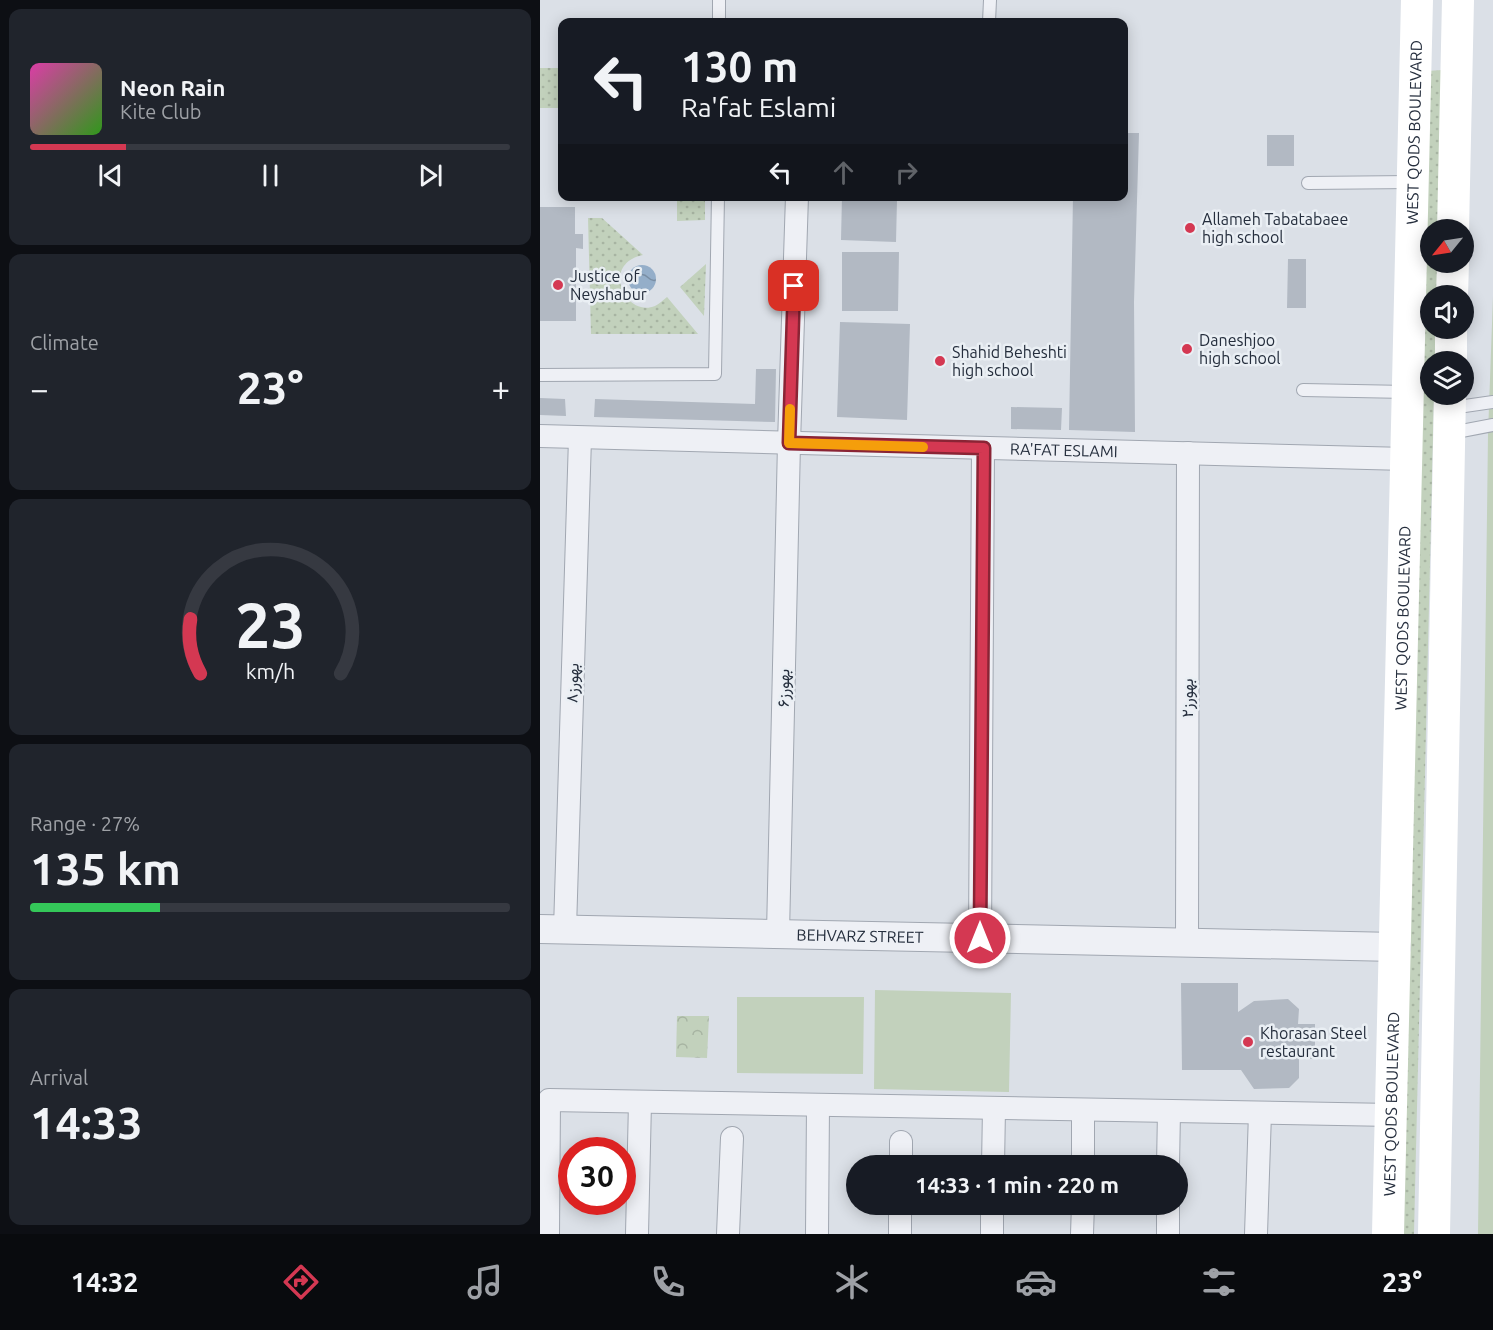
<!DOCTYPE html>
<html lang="en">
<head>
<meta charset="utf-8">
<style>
	:root { --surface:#171b24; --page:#20242c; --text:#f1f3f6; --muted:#9ea1a6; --line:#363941; --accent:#d43852 }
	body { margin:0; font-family:Ubuntu,Vazirmatn,sans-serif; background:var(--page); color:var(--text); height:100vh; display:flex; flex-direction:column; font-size:22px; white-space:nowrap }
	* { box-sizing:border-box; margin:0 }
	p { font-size:20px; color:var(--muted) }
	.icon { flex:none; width:33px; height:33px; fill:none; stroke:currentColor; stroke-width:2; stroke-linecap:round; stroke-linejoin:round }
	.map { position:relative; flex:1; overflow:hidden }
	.panel { display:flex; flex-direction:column; gap:9px; padding:9px; background:#0d0f14; width:540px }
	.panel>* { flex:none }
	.guide { position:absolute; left:18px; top:18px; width:570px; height:183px; border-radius:12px; box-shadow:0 3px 15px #0003; background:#171b24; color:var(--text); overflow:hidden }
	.needle { width:39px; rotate:240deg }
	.tools { position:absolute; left:880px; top:219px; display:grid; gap:12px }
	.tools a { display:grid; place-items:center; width:54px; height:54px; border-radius:50%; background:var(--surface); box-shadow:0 3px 15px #0003; font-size:30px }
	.speed { position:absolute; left:18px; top:1137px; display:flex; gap:12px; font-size:30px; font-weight:700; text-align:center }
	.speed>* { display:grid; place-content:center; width:78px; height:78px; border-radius:50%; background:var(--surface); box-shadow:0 3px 15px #0003; line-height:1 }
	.speed .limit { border:9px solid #d22; background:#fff; color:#111 }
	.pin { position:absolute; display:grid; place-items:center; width:51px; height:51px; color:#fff; margin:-26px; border-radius:12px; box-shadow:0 3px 9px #0006 }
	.me { position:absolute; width:66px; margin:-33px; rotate:0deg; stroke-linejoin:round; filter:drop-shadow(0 0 4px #0008) }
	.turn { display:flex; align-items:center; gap:21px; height:126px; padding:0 24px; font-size:27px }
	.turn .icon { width:78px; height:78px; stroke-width:2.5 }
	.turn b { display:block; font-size:42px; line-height:51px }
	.lanes { display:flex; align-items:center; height:57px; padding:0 24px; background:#0003; justify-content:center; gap:30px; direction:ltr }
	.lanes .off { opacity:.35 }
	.big { font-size:45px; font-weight:600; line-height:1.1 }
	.panel .card { flex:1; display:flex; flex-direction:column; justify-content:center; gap:9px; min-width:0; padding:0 21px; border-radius:12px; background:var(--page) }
	.panel .dial { align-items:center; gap:0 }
	.dial svg { height:156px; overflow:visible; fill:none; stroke:var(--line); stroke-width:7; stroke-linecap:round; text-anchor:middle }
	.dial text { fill:var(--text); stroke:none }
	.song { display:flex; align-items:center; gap:18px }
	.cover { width:72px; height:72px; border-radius:9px; background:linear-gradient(135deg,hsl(320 70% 55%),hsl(110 70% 35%)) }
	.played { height:6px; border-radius:3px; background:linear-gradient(90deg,var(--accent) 20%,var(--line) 20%) }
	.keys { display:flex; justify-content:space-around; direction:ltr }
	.heat { display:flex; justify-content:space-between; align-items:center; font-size:33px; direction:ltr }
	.charge { height:9px; border-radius:4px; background:linear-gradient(90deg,#34c759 27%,var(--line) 0) }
	.trip { position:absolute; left:306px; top:1155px; width:342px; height:60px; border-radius:30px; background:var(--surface); box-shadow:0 3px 15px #0003; font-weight:600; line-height:60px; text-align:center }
	.tab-bar { display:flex; height:96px; justify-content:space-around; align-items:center; background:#090b0e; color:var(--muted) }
	.tab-bar .icon { width:42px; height:42px }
	.tab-bar .current { color:var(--accent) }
	.tab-bar b { font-size:27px; color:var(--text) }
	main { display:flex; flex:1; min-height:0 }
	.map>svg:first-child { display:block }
	.grass { fill:url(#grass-dots) }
	.park { fill:url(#park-crowns) }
	.pitch { fill:#c2d1bc }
	.water { fill:url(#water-waves) }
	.building { fill:#b2b9c3 }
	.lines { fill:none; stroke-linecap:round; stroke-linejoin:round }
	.service-casing { stroke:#a1a7b1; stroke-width:14 }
	.minor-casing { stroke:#a1a7b1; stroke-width:24 }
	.tertiary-casing { stroke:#a1a7b1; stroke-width:30 }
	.service { stroke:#eef0f5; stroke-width:12 }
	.minor { stroke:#eef0f5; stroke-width:22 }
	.tertiary { stroke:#eef0f5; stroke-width:28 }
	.secondary { stroke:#fff; stroke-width:32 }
	.route-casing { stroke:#8a2435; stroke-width:15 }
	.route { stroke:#d43852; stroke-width:10 }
	.slow { stroke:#f59e0b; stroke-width:10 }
	.poi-dot { fill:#d43852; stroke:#eaeff4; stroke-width:2 }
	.labels { text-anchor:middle; stroke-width:5; stroke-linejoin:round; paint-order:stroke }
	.street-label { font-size:16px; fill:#252e3d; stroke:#eaeff4 }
	.poi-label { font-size:16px; fill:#252e3d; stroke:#eaeff4; text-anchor:start }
</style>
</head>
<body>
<main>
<section class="panel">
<div class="card">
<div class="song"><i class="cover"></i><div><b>Neon Rain</b><p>Kite Club</p></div></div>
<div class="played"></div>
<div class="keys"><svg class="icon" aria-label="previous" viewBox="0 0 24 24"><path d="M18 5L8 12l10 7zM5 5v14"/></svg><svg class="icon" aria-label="pause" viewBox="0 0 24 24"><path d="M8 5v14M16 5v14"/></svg><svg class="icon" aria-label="next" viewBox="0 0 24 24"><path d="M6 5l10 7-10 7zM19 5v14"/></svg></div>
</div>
<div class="card"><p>Climate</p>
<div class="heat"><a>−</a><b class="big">23°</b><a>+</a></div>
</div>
<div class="card dial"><svg viewBox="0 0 100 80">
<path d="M14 69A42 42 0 1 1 86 69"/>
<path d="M14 69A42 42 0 0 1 9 41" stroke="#d43852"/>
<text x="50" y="56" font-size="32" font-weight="700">23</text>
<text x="50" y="72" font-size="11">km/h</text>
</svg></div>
<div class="card"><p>Range · 27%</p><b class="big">135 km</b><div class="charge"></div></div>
<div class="card"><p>Arrival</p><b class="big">14:33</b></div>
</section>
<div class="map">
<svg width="953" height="1234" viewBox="0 0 953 1234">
	<defs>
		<pattern id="grass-dots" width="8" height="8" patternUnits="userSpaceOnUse" patternTransform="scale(1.5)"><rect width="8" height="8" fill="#c2d1bc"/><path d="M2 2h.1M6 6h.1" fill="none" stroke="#a7b4a2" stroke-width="1.8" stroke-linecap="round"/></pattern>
		<pattern id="park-crowns" width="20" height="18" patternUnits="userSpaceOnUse" patternTransform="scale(1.5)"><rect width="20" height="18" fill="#c2d1bc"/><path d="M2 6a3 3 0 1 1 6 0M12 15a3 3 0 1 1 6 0" fill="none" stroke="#a7b4a2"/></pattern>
		<pattern id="water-waves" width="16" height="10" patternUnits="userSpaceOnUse" patternTransform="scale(1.5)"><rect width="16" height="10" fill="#94aec9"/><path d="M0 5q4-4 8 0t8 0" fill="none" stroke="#798ea4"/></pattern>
	</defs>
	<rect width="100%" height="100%" fill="#dbe0e7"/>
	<path class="grass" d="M0 68H22V108H0Z
		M902 70 898 229 891 230V262L897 263V295L891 296V328L896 329 895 361 891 362V394L894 395 874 1234H863L887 71Z
		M137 197H165V220L137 221Z
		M48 218H62L103 255C60 264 85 318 115 306 119 304 123 300 127 297L158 334H51Z
		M166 264 164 316 140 287Z"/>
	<path class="park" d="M137 1016H169L167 1058 136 1057Z"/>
	<path class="pitch" d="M953 296V1234H938L948 434Z
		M335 990 471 993 469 1092 334 1089Z
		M197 997H324L323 1074 197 1073Z"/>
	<path class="water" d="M88 279a14 14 0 1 1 28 0a14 14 0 1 1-28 0Z"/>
	<path class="building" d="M584 133H599L594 302 595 432 529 430 533 196H584Z
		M727 135H754V166H727Z
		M302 196H359L357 200 356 242 301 240Z
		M0 207H35V234H43V249L36 248V321H0Z
		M302 252H359L358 311H302Z
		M748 259H766V308H747Z
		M300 322 370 324 367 420 297 417Z
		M216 369H236L235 422 54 417 55 399 215 404Z
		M0 398 25 399 26 416 0 415Z
		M471 407 522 408 521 430 471 429Z
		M641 983H698V1012L714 1001 748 999 759 1009 758 1024H775V1059H759V1078L749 1088 714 1089 701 1070H642Z"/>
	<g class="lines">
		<g class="service-casing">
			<path id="service" d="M179 22V0
				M449 22 450 0
				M768 183 871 182
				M0 375 175 374 178 196
				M763 390 867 392
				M911 408 953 402
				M911 433 953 425"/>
		</g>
		<g class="minor-casing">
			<g id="minor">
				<path id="s1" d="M0 436 866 459"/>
				<path d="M25 929 40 438"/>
				<path d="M238 933 249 443 257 196"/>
				<path d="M440 938 443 448"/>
				<path d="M647 942 648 453"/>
				<path d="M361 1166V1142"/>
				<path d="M453 1166 454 1108"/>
				<path d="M543 1166V1110"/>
				<path d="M628 1166 629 1111"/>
				<path d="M8 1234 9 1100 852 1115"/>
				<path d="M97 1234 100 1102"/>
				<path d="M188 1234 192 1138"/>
				<path d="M277 1234 278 1105"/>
				<path d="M360 1234V1204"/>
				<path d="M452 1234V1204"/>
				<path d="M542 1234 543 1204"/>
				<path d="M628 1234V1204"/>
				<path d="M716 1234 720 1113"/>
			</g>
		</g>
		<g class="tertiary-casing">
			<g id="tertiary">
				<path id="s2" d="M0 929 856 947"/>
			</g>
		</g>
		<use href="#service" class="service"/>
		<use href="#minor" class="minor"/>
		<use href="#tertiary" class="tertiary"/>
		<g class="secondary">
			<path d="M913 230 918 0"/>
			<path d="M912 296 913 262"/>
			<path d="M911 362V328"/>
			<path id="s3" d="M848 1234 877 0"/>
			<path d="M894 1234 910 394"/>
		</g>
	</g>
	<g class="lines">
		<g class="route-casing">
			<path id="route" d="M254 286 249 443 444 448 440 938"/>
		</g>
		<use href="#route" class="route"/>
		<path class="slow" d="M250 409 249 443 383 447"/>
	</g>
	<g class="poi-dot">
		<circle cx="650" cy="228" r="6"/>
		<circle cx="18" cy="285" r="6"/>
		<circle cx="647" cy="349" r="6"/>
		<circle cx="400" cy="361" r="6"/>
		<circle cx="708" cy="1042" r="6"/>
	</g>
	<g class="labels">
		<g class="street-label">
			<text dy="6" stroke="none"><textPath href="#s3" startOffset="1102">WEST QODS BOULEVARD</textPath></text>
			<text dy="6" stroke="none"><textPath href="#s1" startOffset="524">RA'FAT ESLAMI</textPath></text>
			<text dy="6" stroke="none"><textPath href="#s3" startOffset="616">WEST QODS BOULEVARD</textPath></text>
			<text transform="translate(32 683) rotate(-88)" y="6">بهورز۸</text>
			<text transform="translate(243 688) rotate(-89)" y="6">بهورز۶</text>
			<text transform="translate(647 698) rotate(-90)" y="6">بهورز۲</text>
			<text dy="6" stroke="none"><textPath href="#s2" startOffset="320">BEHVARZ STREET</textPath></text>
			<text dy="6" stroke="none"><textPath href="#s3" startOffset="130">WEST QODS BOULEVARD</textPath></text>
		</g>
		<g class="poi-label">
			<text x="662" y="225">Allameh Tabatabaee<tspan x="662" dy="18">high school</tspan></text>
			<text x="30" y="282">Justice of<tspan x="30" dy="18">Neyshabur</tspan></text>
			<text x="659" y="346">Daneshjoo<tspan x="659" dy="18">high school</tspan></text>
			<text x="412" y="358">Shahid Beheshti<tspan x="412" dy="18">high school</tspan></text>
			<text x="720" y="1039">Khorasan Steel<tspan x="720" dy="18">restaurant</tspan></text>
		</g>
	</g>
</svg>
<div class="tools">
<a><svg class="needle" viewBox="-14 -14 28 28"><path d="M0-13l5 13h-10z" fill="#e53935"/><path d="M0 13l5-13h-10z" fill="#9ea1a6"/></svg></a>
<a><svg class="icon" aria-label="sound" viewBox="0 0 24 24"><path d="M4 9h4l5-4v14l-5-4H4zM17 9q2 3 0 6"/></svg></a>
<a><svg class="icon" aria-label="layers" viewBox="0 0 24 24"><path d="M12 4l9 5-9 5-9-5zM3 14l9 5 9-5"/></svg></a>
</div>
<div class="speed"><div class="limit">30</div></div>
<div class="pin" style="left:254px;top:286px;background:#d93025"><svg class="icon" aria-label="arrive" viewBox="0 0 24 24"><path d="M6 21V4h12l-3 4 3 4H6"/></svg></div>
<svg class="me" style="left:440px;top:938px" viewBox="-20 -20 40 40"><circle r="17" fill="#d43852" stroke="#fff" stroke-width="3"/><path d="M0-11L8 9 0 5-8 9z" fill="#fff"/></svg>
<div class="trip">14:33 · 1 min · 220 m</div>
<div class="guide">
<div class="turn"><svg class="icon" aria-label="left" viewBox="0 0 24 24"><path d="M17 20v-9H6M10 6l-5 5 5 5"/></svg><div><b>130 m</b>Ra'fat Eslami</div></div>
<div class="lanes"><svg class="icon" aria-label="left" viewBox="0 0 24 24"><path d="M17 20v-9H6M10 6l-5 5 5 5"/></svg><svg class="icon off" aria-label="ahead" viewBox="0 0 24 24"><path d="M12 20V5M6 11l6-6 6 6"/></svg><svg class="icon off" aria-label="right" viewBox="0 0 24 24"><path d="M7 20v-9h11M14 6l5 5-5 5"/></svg></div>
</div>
</div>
</main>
<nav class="tab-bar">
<b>14:32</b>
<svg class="icon current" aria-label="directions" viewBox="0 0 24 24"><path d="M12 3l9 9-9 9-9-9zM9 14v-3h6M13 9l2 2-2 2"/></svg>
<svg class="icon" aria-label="music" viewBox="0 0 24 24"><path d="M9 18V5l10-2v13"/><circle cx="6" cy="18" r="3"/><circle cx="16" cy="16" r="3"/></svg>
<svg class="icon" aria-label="phone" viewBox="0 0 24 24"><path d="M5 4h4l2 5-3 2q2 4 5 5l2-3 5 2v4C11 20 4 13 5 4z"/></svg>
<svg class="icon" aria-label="climate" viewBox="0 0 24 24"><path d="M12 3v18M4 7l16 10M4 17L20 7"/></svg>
<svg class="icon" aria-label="car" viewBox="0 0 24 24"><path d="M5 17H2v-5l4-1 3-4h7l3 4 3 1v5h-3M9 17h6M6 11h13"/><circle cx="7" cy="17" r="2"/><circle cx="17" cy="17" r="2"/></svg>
<svg class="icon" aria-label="filters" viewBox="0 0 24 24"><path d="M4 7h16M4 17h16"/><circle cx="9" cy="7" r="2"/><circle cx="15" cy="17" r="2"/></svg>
<b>23°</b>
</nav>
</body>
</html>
